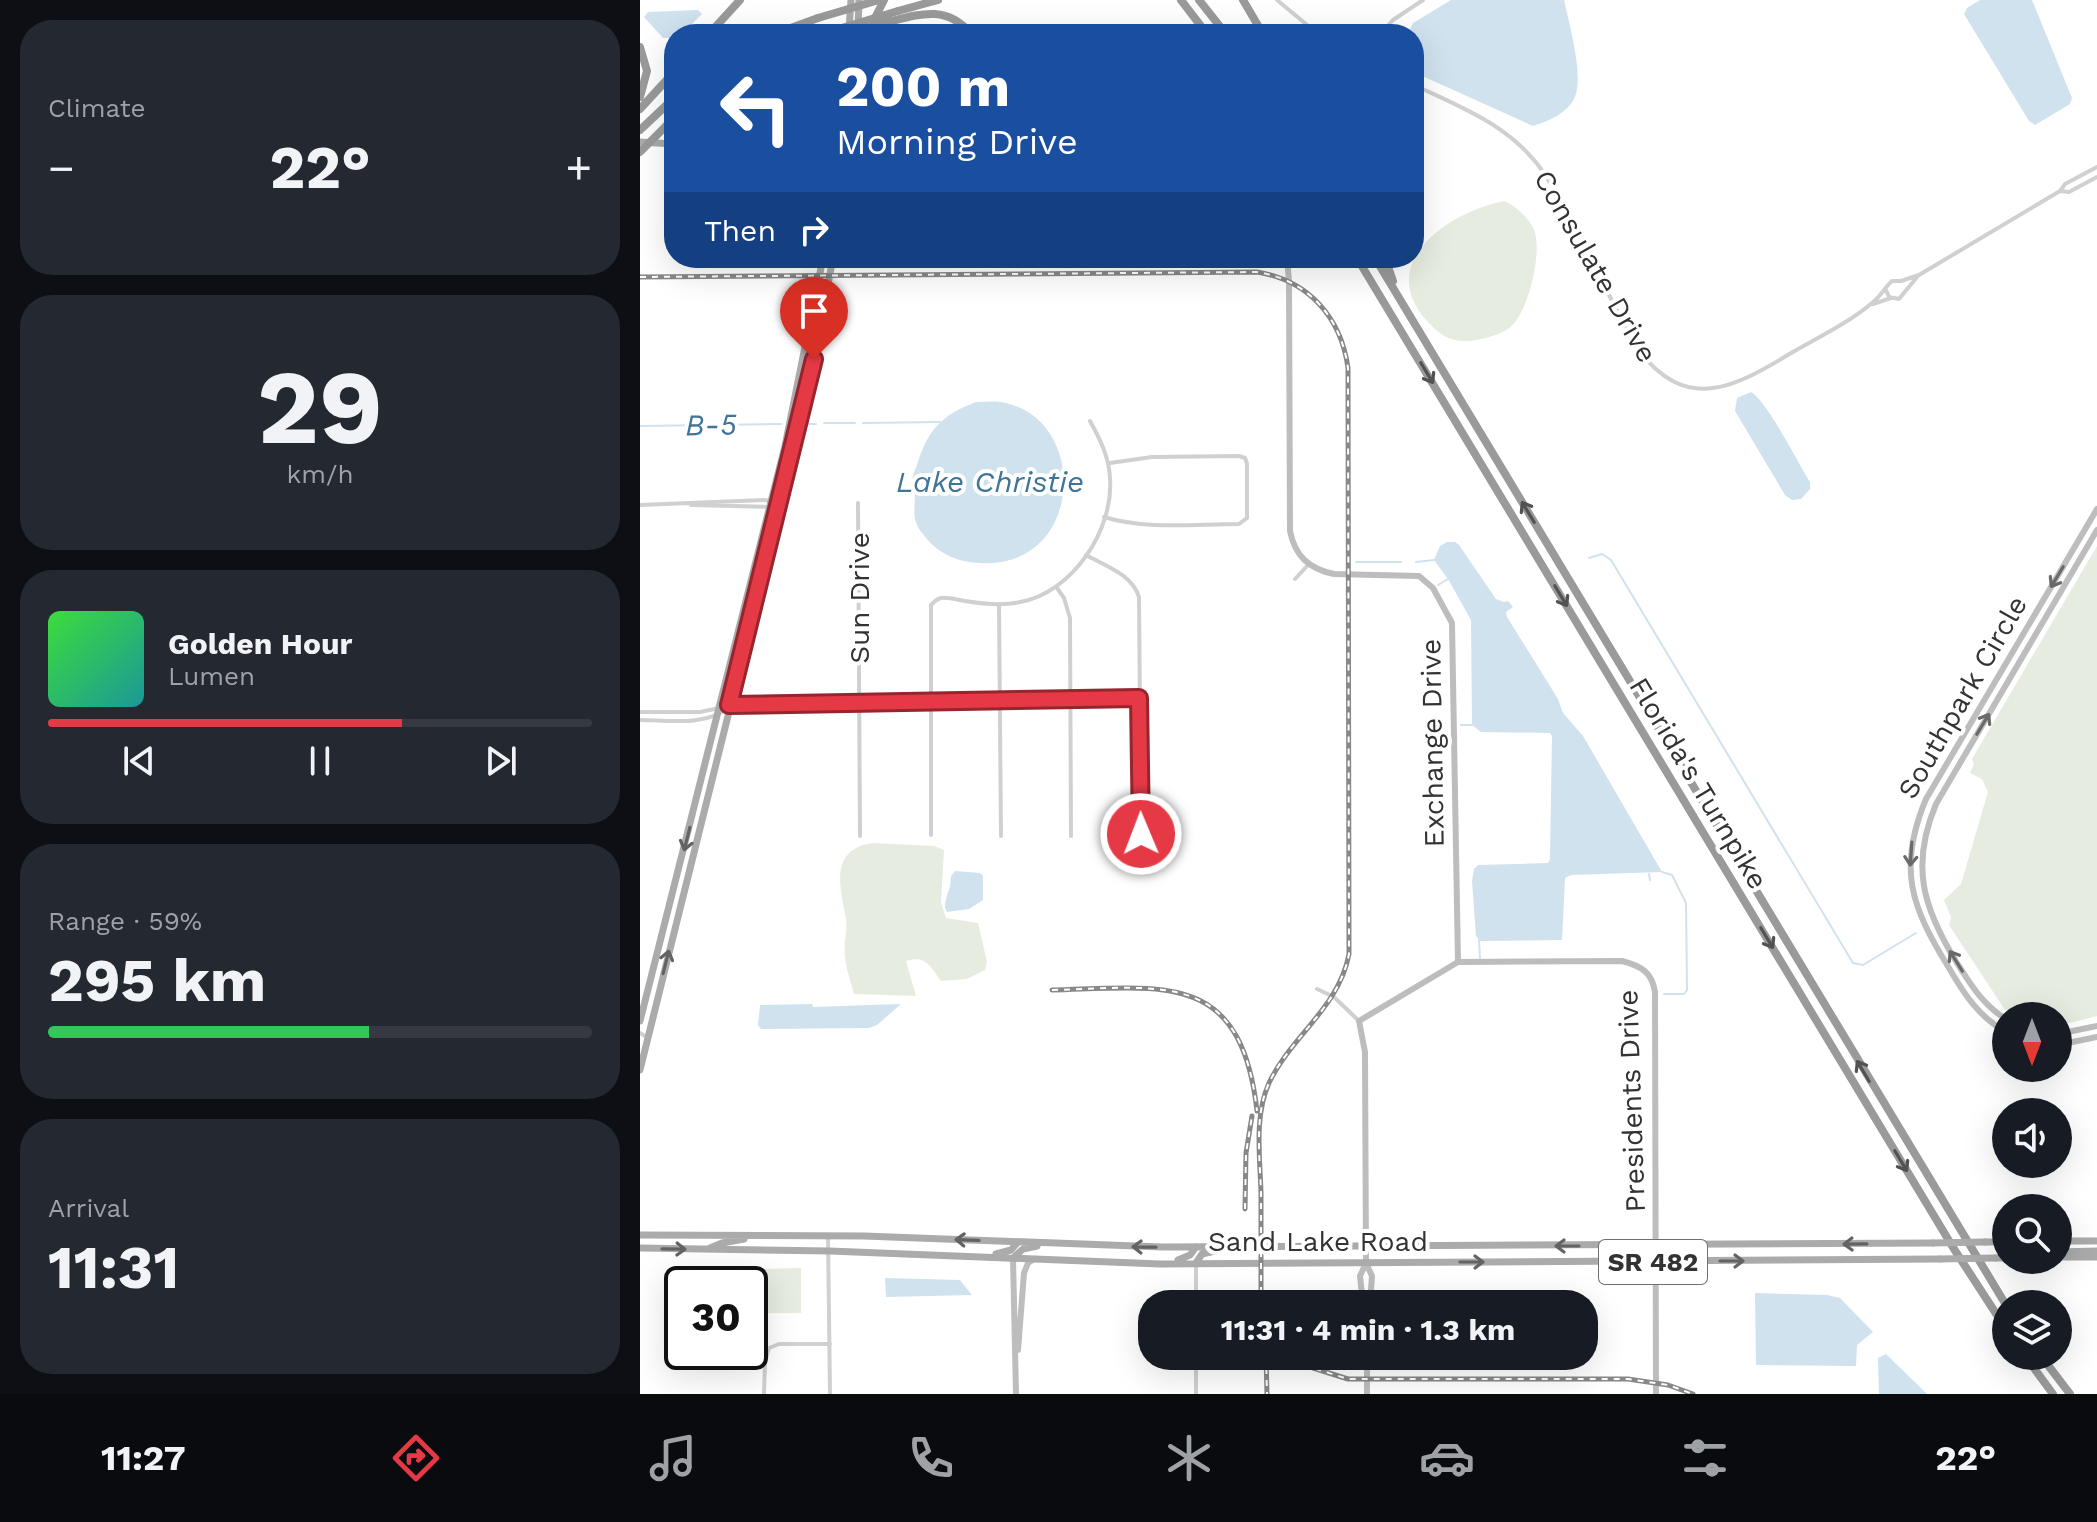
<!DOCTYPE html>
<html lang="en">
<head>
<meta charset="utf-8">
<style>
	:root { --surface:#171b24; --page:#242831; --text:#f1f3f6; --muted:#9ea1a6; --line:#363941; --accent:#e63946 }
	body { margin:0; font-family:"Work Sans",sans-serif; background:var(--page); color:var(--text); height:100vh; display:flex; flex-direction:column; font-size:30px; white-space:nowrap }
	* { box-sizing:border-box; margin:0 }
	p { font-size:26px; color:var(--muted) }
	.icon { flex:none; width:44px; height:44px; fill:none; stroke:currentColor; stroke-width:2; stroke-linecap:round; stroke-linejoin:round }
	.map { position:relative; flex:1; overflow:hidden }
	.sheet { display:flex; flex-direction:column; gap:20px; padding:20px; background:#0d0f14; width:640px }
	.sheet>* { flex:none }
	.hud { position:absolute; left:24px; top:24px; width:760px; height:244px; border-radius:32px; box-shadow:0 8px 32px #0002; background:#1a4fa0; color:#fff; overflow:hidden }
	.needle { width:52px; rotate:180deg }
	.controls { position:absolute; left:1352px; top:1002px; display:grid; gap:16px }
	.controls a { display:grid; place-items:center; width:80px; height:80px; border-radius:50%; background:var(--surface); box-shadow:0 8px 32px #0002; font-size:40px }
	.speed { position:absolute; left:24px; top:1266px; display:flex; gap:16px; font-size:40px; font-weight:700; text-align:center }
	.speed>* { display:grid; place-content:center; width:104px; height:104px; border-radius:50%; background:var(--surface); box-shadow:0 8px 32px #0002; line-height:1 }
	.speed .limit { border:4px solid #111; border-radius:12px; background:#fff; color:#111 }
	.pin { position:absolute; display:grid; place-items:center; width:68px; height:68px; color:#fff; margin:-82px -34px; border-radius:50% 50% 50% 0; rotate:-45deg; box-shadow:0 0 8px #0007 }
	.pin .icon { rotate:45deg }
	.me { position:absolute; width:88px; margin:-44px; rotate:359deg; stroke-linejoin:round; filter:drop-shadow(0 0 6px #0008) }
	.turn { display:flex; align-items:center; gap:28px; height:168px; padding:0 40px; font-size:36px }
	.turn .icon { width:104px; height:104px; stroke-width:2.5 }
	.turn b { display:block; font-size:56px; line-height:68px }
	.then { display:flex; align-items:center; height:76px; padding:0 40px; background:#0003; gap:16px; font-size:30px }
	.big { font-size:60px; font-weight:700; line-height:1.1 }
	.sheet .tile { flex:1; display:flex; flex-direction:column; justify-content:center; gap:12px; min-width:0; padding:0 28px; border-radius:32px; background:var(--page) }
	.sheet .dial { align-items:center; gap:0 }
	.dial b { font-size:104px; line-height:1 }
	.song { display:flex; align-items:center; gap:24px }
	.cover { width:96px; height:96px; border-radius:12px; background:linear-gradient(135deg,hsl(120 70% 55%),hsl(180 70% 35%)) }
	.played { height:8px; border-radius:4px; background:linear-gradient(90deg,var(--accent) 65%,var(--line) 65%) }
	.keys { display:flex; justify-content:space-around; direction:ltr }
	.heat { display:flex; justify-content:space-between; align-items:center; font-size:44px; direction:ltr }
	.charge { height:12px; border-radius:6px; background:linear-gradient(90deg,#34c759 59%,var(--line) 0) }
	.trip { position:absolute; left:498px; top:1290px; width:460px; height:80px; border-radius:32px; background:var(--surface); box-shadow:0 8px 32px #0002; font-weight:700; line-height:80px; text-align:center }
	.menu { display:flex; height:128px; justify-content:space-around; align-items:center; background:#090b0e; color:var(--muted) }
	.menu .icon { width:56px; height:56px }
	.menu .on { color:var(--accent) }
	.menu b { font-size:36px; color:var(--text) }
	main { display:flex; flex:1; min-height:0 }
	.map>svg:first-child { display:block }
	.green { fill:#e6ecdf }
	.water { fill:#cfe2ee }
	.lines { fill:none; stroke-linecap:round; stroke-linejoin:round }
	.stream { stroke:#cfe2ee; stroke-width:2 }
	.street { stroke:#d0d0d0; stroke-width:4 }
	.secondary { stroke:#bdbdbd; stroke-width:6 }
	.primary { stroke:#ababab; stroke-width:7 }
	.highway { stroke:#9a9a9a; stroke-width:8 }
	.rail-casing { stroke:#888; stroke-width:5 }
	.rail { stroke:#fff; stroke-width:2; stroke-dasharray:6; stroke-linecap:butt }
	.primary-bridge { stroke:#ababab; stroke-width:7 }
	.highway-bridge { stroke:#9a9a9a; stroke-width:8 }
	.oneway { stroke:#525252 }
	.oneway2 { stroke:#6a6a6a }
	.oneway3 { stroke:#636363 }
	.route-casing { stroke:#96252e; stroke-width:20 }
	.route { stroke:#e63946; stroke-width:14 }
	.labels { text-anchor:middle; stroke-width:8; stroke-linejoin:round; paint-order:stroke }
	.shield { fill:#fff; stroke:#707070; stroke-width:2 }
	.shield-label { font-size:26px; font-weight:bold; fill:#333 }
	.street-label { font-size:28px; fill:#333; stroke:#fff }
	.water-label { font-size:30px; font-style:italic; fill:#3f7597; stroke:#fff }
</style>
</head>
<body>
<main>
<section class="sheet">
<div class="tile"><p>Climate</p>
<div class="heat"><a>−</a><b class="big">22°</b><a>+</a></div>
</div>
<div class="tile dial"><b>29</b><p>km/h</p></div>
<div class="tile">
<div class="song"><i class="cover"></i><div><b>Golden Hour</b><p>Lumen</p></div></div>
<div class="played"></div>
<div class="keys"><svg class="icon" aria-label="previous" viewBox="0 0 24 24"><path d="M18 5L8 12l10 7zM5 5v14"/></svg><svg class="icon" aria-label="pause" viewBox="0 0 24 24"><path d="M8 5v14M16 5v14"/></svg><svg class="icon" aria-label="next" viewBox="0 0 24 24"><path d="M6 5l10 7-10 7zM19 5v14"/></svg></div>
</div>
<div class="tile"><p>Range · 59%</p><b class="big">295 km</b><div class="charge"></div></div>
<div class="tile"><p>Arrival</p><b class="big">11:31</b></div>
</section>
<div class="map">
<svg width="1457" height="1394" viewBox="0 0 1457 1394">
	<rect width="100%" height="100%" fill="#fff"/>
	<path class="green" d="M864 201C875 205 890 219 894 230 903 252 888 315 869 328 861 334 850 337 841 339 823 343 809 342 795 329 729 269 802 214 864 201Z
		M1457 546V1016L1418 1026V1016H1379L1365 1010 1309 925 1311 917 1304 900 1321 884 1348 792 1342 779 1330 773 1334 764 1332 759Z
		M232 843 294 846 304 850 301 903 306 918 338 923 347 962 345 970 327 979 301 981C290 966 286 955 266 961L276 996 214 994C211 982 206 969 205 957 203 944 208 931 206 919 200 887 189 850 232 843Z
		M161 1268V1313H117V1269Z"/>
	<path class="water" d="M811 0H924C929 24 945 78 934 99 925 115 908 121 893 126L780 75 774 67V34H768L773 23Z
		M1340 0H1392L1432 98 1430 104 1395 125 1389 121 1324 14 1327 8Z
		M58 10 62 14 42 34H34V38H23L4 17 8 12Z
		M1111 392C1127 401 1158 463 1170 482V489L1161 499 1152 500 1145 495 1095 411 1097 398Z
		M336 402C344 402 353 401 360 402 450 415 446 569 340 563 316 562 297 553 283 534 271 520 275 510 275 494 275 493 272 484 272 482 272 477 275 470 277 465 288 429 302 415 336 402Z
		M807 542H815L819 545 856 599 863 602 868 601 873 607 866 612 867 617 918 699 923 713 943 736 1022 872 931 875 925 878 922 940 840 941 836 936 832 881 834 869 838 865 908 863 910 859 912 736 910 733 841 732 832 725 831 620 808 579 794 560 800 546Z
		M315 871 340 873 343 876V900L329 909 307 912 305 908C305 895 311 891 311 876Z
		M172 1004 173 1007 261 1004 237 1025 229 1028 121 1029 118 1025 120 1005Z
		M245 1278 320 1280 332 1295 246 1297Z
		M1115 1293 1187 1295 1200 1298 1233 1332 1217 1345 1216 1366 1116 1365Z
		M1246 1354 1287 1394H1239L1238 1358Z"/>
	<g class="lines">
		<path class="stream" d="M184 423H215
			M223 423 300 422
			M167 424H176
			M0 426 141 424
			M949 558 962 554 971 560 1213 963 1223 965 1276 933
			M716 562H761
			M776 562 794 560
			M798 585 808 579
			M821 725H832
			M1022 872 1032 875 1046 903 1047 990 1044 994H1024
			M1009 874 1010 880
			M839 940 840 958"/>
		<path class="street" d="M637 0 678 34
			M740 34 753 20 783 0
			M774 85C825 109 874 127 906 176L997 348C1048 417 1098 385 1158 349 1183 335 1211 321 1232 303 1241 296 1245 287 1252 281H1261L1279 275 1420 191 1425 184 1457 167
			M1420 191 1429 192 1457 177
			M1246 290 1249 297 1259 299 1277 277
			M1233 304 1251 298
			M218 503 220 836
			M0 505 126 500 140 507
			M51 505 130 507
			M464 517C507 530 554 524 599 524L607 518V464L605 458 599 456 512 457 470 463
			M446 555C465 566 492 574 499 597L501 834
			M655 579 668 565
			M417 588 424 598 430 618 431 836
			M359 604 361 836
			M0 712H60L103 703 499 698
			M0 720C27 720 67 727 88 707
			M291 835V605C295 601 296 599 301 598 308 597 318 600 325 601 343 604 363 606 380 602 432 593 474 530 470 478 469 457 460 439 450 421
			M677 989 694 997 719 1021
			M0 1033 8 1038
			M188 1236 190 1394
			M556 1263V1304
			M556 1356V1394
			M124 1394 125 1362 129 1348 139 1344H190"/>
		<path class="secondary" d="M647 258 649 281 650 531C655 556 669 569 694 574L779 576 793 588 812 623 818 962
			M1366 1019C1343 1005 1331 985 1317 963 1283 908 1270 866 1296 804L1457 530
			M1366 1032C1339 1017 1324 994 1309 968 1271 907 1257 868 1286 799L1457 509
			M1418 1034 1457 1026
			M1418 1045 1457 1037
			M373 1258 376 1394
			M723 1304 720 1276 726 1263
			M730 1304 732 1276 726 1263 725 1052 719 1021 818 962 982 961C1001 966 1012 972 1015 992L1016 1394
			M378 1350 384 1273 388 1263 394 1259
			M727 1356V1394"/>
		<path class="primary" d="M218 28 219 0
			M209 30 211 0
			M0 142 34 144
			M0 1021 145 446 183 258
			M0 1070 163 414 193 258
			M0 1235 224 1236 522 1247 1293 1243
			M1418 1241H1457
			M1345 1242H1366
			M0 1248 190 1251 520 1264 1300 1259
			M70 1248 82 1243 104 1239
			M1418 1252 1457 1251
			M356 1254 371 1250 378 1242
			M1418 1257H1457
			M373 1258 383 1249 397 1246
			M1356 1258H1366
			M538 1260 550 1255 556 1247
			M556 1263 562 1254 575 1251"/>
		<path class="highway" d="M541 0 567 34
			M559 0 586 34
			M603 0 623 34
			M258 11 298 0
			M252 21C283 13 308 6 331 34
			M69 34 100 0
			M134 34 178 18
			M231 34 236 16 244 0
			M0 47 7 71 0 97
			M0 109 34 72
			M26 126 34 119
			M0 130 34 98
			M717 258 1314 1249 1366 1329
			M735 258 1366 1305
			M745 258 753 281
			M1385 1356 1413 1394
			M1401 1356 1430 1394"/>
		<g class="rail-casing">
			<path id="rail" d="M0 277 617 272C668 280 701 317 708 368L709 954C699 1008 651 1036 629 1083 614 1116 620 1158 621 1193 621 1230 621 1267 621 1304
				M412 990C525 987 601 970 617 1111
				M605 1209 606 1153 612 1116
				M626 1356 627 1394
				M655 1356 673 1368 708 1379H988L1028 1385 1053 1394"/>
		</g>
		<use href="#rail" class="rail"/>
		<path class="primary-bridge" d="M1293 1243 1345 1242
			M1300 1259 1356 1258"/>
		<path class="highway-bridge" d="M178 18 239 0
			M182 34 258 11
			M210 34 252 21
			M0 152 26 126"/>
	</g>
	<defs><path id="oneway-shaft" d="M-6 0H5M1.5-3L5.5 0L1.5 3" fill="none" stroke-width="1.6" stroke-linecap="round" stroke-linejoin="round" transform="scale(2)"/></defs>
	<g class="oneway">
		<use href="#oneway-shaft" transform="translate(787 373) rotate(59)"/>
		<use href="#oneway-shaft" transform="translate(888 512) rotate(-121)"/>
		<use href="#oneway-shaft" transform="translate(921 596) rotate(59)"/>
		<use href="#oneway-shaft" transform="translate(1127 938) rotate(59)"/>
		<use href="#oneway-shaft" transform="translate(1223 1071) rotate(-121)"/>
		<use href="#oneway-shaft" transform="translate(1261 1161) rotate(59)"/>
	</g>
	<g class="oneway2">
		<use href="#oneway-shaft" transform="translate(1417 577) rotate(121)"/>
		<use href="#oneway-shaft" transform="translate(1343 724) rotate(-59)"/>
		<use href="#oneway-shaft" transform="translate(1271 854) rotate(94)"/>
		<use href="#oneway-shaft" transform="translate(1316 961) rotate(-122)"/>
	</g>
	<g class="oneway3">
		<use href="#oneway-shaft" transform="translate(47 839) rotate(104)"/>
		<use href="#oneway-shaft" transform="translate(26 962) rotate(-76)"/>
		<use href="#oneway-shaft" transform="translate(327 1240) rotate(-178)"/>
		<use href="#oneway-shaft" transform="translate(1215 1244) rotate(179)"/>
		<use href="#oneway-shaft" transform="translate(927 1246) rotate(180)"/>
		<use href="#oneway-shaft" transform="translate(504 1247) rotate(-179)"/>
		<use href="#oneway-shaft" transform="translate(34 1249) rotate(1)"/>
		<use href="#oneway-shaft" transform="translate(1092 1261)"/>
		<use href="#oneway-shaft" transform="translate(832 1262)"/>
	</g>
	<g class="lines">
		<g class="route-casing">
			<path id="route" d="M174 359 89 705 499 698 501 834"/>
		</g>
		<use href="#route" class="route"/>
	</g>
	<g class="labels">
		<rect class="shield" x="959" y="1240" width="108" height="44" rx="6"/>
		<g class="shield-label">
			<text x="1013" y="1271">SR 482</text>
		</g>
		<g class="street-label">
			<text transform="translate(956 266) rotate(60)" y="10">Consulate Drive</text>
			<text transform="translate(219 598) rotate(-90)" y="10">Sun Drive</text>
			<text transform="translate(1322 697) rotate(-60)" y="10">Southpark Circle</text>
			<text transform="translate(792 743) rotate(-91)" y="10">Exchange Drive</text>
			<text transform="translate(1059 783) rotate(59)" y="10">Florida's Turnpike</text>
			<text transform="translate(991 1101) rotate(-92)" y="10">Presidents Drive</text>
			<text x="678" y="1251">Sand Lake Road</text>
		</g>
		<g class="water-label">
			<text transform="translate(71 425) rotate(-1)" y="10">B-5</text>
			<text x="350" y="492">Lake Christie</text>
		</g>
	</g>
</svg>
<div class="controls">
<a><svg class="needle" viewBox="-14 -14 28 28"><path d="M0-13l5 13h-10z" fill="#e53935"/><path d="M0 13l5-13h-10z" fill="#9ea1a6"/></svg></a>
<a><svg class="icon" aria-label="sound" viewBox="0 0 24 24"><path d="M4 9h4l5-4v14l-5-4H4zM17 9q2 3 0 6"/></svg></a>
<a><svg class="icon" aria-label="search" viewBox="0 0 24 24"><circle cx="10" cy="10" r="6"/><path d="M15 15l6 6"/></svg></a>
<a><svg class="icon" aria-label="layers" viewBox="0 0 24 24"><path d="M12 4l9 5-9 5-9-5zM3 14l9 5 9-5"/></svg></a>
</div>
<div class="speed"><div class="limit">30</div></div>
<div class="pin" style="left:174px;top:359px;background:#d93025"><svg class="icon" aria-label="arrive" viewBox="0 0 24 24"><path d="M6 21V4h12l-3 4 3 4H6"/></svg></div>
<svg class="me" style="left:501px;top:834px" viewBox="-20 -20 40 40"><circle r="17" fill="#e63946" stroke="#fff" stroke-width="3"/><path d="M0-11L8 9 0 5-8 9z" fill="#fff"/></svg>
<div class="trip">11:31 · 4 min · 1.3 km</div>
<div class="hud">
<div class="turn"><svg class="icon" aria-label="left" viewBox="0 0 24 24"><path d="M17 20v-9H6M10 6l-5 5 5 5"/></svg><div><b>200 m</b>Morning Drive</div></div>
<div class="then">Then<svg class="icon" aria-label="right" viewBox="0 0 24 24"><path d="M7 20v-9h11M14 6l5 5-5 5"/></svg></div>
</div>
</div>
</main>
<nav class="menu">
<b>11:27</b>
<svg class="icon on" aria-label="directions" viewBox="0 0 24 24"><path d="M12 3l9 9-9 9-9-9zM9 14v-3h6M13 9l2 2-2 2"/></svg>
<svg class="icon" aria-label="music" viewBox="0 0 24 24"><path d="M9 18V5l10-2v13"/><circle cx="6" cy="18" r="3"/><circle cx="16" cy="16" r="3"/></svg>
<svg class="icon" aria-label="phone" viewBox="0 0 24 24"><path d="M5 4h4l2 5-3 2q2 4 5 5l2-3 5 2v4C11 20 4 13 5 4z"/></svg>
<svg class="icon" aria-label="climate" viewBox="0 0 24 24"><path d="M12 3v18M4 7l16 10M4 17L20 7"/></svg>
<svg class="icon" aria-label="car" viewBox="0 0 24 24"><path d="M5 17H2v-5l4-1 3-4h7l3 4 3 1v5h-3M9 17h6M6 11h13"/><circle cx="7" cy="17" r="2"/><circle cx="17" cy="17" r="2"/></svg>
<svg class="icon" aria-label="filters" viewBox="0 0 24 24"><path d="M4 7h16M4 17h16"/><circle cx="9" cy="7" r="2"/><circle cx="15" cy="17" r="2"/></svg>
<b>22°</b>
</nav>
</body>
</html>
